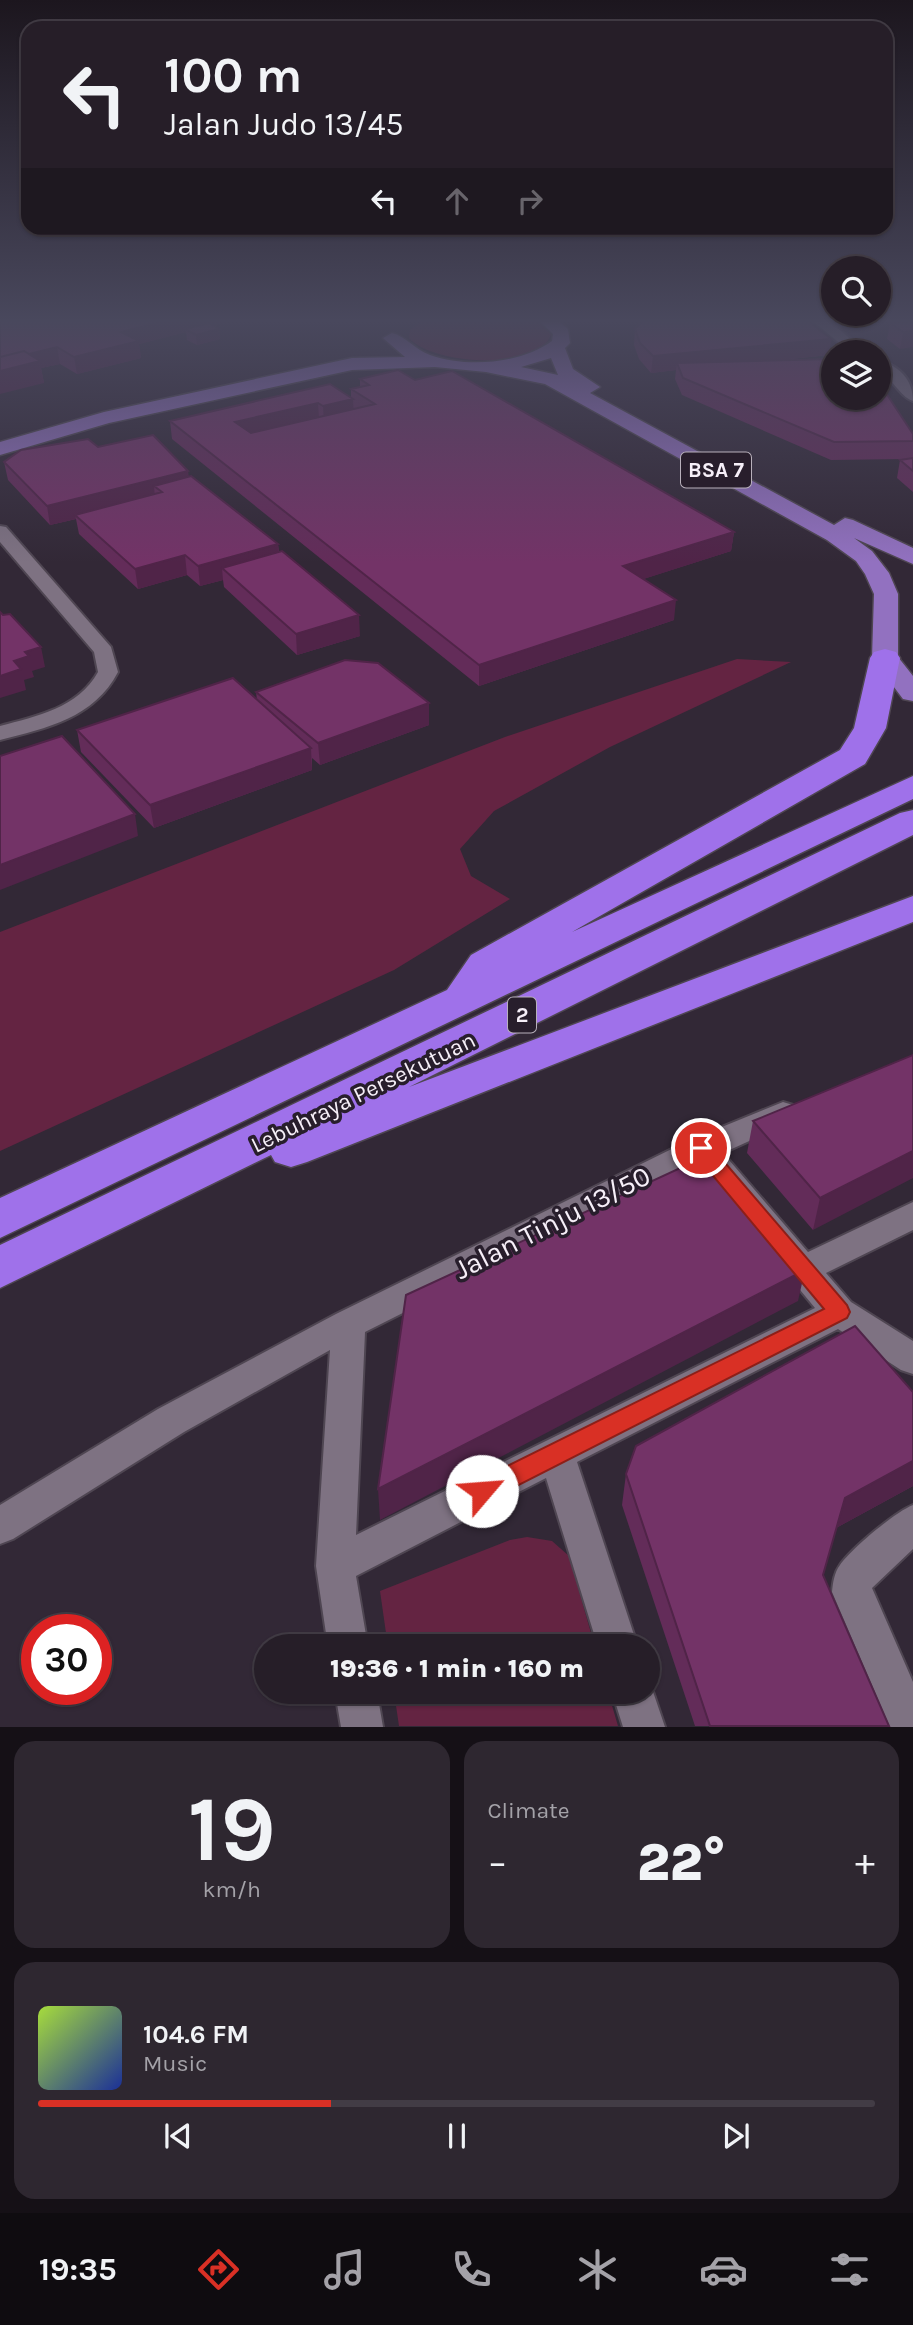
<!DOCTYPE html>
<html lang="en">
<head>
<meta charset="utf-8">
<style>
	:root { --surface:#261e28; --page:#2e2730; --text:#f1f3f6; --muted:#a4a2a8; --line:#423c45; --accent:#d93025 }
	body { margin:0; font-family:Karla,sans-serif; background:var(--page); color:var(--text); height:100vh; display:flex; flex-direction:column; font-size:26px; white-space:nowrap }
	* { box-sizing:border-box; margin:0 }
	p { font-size:23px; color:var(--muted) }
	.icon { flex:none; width:38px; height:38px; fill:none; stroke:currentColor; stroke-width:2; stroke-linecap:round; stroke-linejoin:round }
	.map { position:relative; height:1727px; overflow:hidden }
	.side { display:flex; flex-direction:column; gap:14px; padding:14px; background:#151016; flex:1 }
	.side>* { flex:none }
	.hud { position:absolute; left:21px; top:21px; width:872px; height:214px; border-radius:21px; box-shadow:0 2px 5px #0004,0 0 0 2px var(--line); background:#261e28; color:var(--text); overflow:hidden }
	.fabs { position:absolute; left:821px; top:256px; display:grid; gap:14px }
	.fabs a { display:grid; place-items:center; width:70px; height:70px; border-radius:50%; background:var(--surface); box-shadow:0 2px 5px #0004,0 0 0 2px var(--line); font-size:35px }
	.speed { position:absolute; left:21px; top:1614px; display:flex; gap:14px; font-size:35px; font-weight:700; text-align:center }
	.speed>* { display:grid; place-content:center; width:91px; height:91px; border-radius:50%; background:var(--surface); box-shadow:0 2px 5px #0004,0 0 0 2px var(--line); line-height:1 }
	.speed .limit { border:10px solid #d22; background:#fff; color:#111 }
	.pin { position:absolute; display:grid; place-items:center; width:60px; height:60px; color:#fff; margin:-30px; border:4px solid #fff; border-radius:50%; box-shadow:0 2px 7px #0007 }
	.me { position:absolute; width:77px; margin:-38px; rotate:63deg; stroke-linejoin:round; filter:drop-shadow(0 0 5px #0008) }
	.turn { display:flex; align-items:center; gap:24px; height:147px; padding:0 28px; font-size:32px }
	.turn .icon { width:91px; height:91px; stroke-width:2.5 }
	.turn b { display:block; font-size:49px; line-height:60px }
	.lanes { display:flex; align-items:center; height:66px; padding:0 28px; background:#0003; justify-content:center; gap:35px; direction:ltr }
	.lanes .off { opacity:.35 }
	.big { font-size:52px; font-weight:800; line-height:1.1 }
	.side .card { flex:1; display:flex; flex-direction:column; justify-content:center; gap:10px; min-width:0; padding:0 24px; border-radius:21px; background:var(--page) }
	.side .dial { align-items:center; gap:0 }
	.dial b { font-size:91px; line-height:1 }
	.song { display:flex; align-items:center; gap:21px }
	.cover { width:84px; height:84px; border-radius:10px; background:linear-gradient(135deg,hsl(80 70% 55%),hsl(230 70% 35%)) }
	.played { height:7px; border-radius:4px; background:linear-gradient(90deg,var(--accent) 35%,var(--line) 35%) }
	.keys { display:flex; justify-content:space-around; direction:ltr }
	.heat { display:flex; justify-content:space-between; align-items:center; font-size:38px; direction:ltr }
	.side .tiles { flex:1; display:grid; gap:14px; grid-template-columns:1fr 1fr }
	.card:last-child { grid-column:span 2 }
	.trip { position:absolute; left:254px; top:1634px; width:406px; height:70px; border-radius:35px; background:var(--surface); box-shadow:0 2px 5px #0004,0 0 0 2px var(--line); font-weight:800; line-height:70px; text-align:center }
	.tabs { display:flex; height:112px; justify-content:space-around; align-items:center; background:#0f0c10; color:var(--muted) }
	.tabs .icon { width:49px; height:49px }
	.tabs .on { color:var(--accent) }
	.tabs b { font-size:32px; color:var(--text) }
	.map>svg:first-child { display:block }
	.green { fill:#642442 }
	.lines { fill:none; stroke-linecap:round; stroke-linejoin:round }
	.minor-casing { stroke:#4f4652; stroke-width:4 }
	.major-casing { stroke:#4f4652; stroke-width:3 }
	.highway-casing { stroke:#4f4652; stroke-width:3 }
	.minor { fill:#7e7282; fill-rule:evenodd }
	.major { fill:#9271c0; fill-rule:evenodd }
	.highway { fill:#9f71ea; fill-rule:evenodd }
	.wall { fill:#632c59 }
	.shaded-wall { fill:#502448 }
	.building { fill:#733367; stroke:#502448; stroke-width:2 }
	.route { fill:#d93025; stroke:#8d1f18; stroke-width:2 }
	.labels { text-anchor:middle; stroke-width:7; stroke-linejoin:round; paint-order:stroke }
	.shield { fill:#281e2c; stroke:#b8b0bb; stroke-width:2 }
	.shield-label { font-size:21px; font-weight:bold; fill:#f6eff8 }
	.street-label { font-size:23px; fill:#f6eff8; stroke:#281e2c }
	.near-street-label { font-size:28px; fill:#f6eff8; stroke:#281e2c }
</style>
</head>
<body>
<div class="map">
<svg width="913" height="1727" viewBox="0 0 913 1727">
	<rect width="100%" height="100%" fill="#322836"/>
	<path class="green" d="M422 321H537L551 334C539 373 431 364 409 338L410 330Z
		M737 659 791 662 610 747 494 811 460 849 471 876 510 899 394 970 0 1151V932L505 737Z
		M527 1537 552 1541 569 1556 595 1647H388L380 1591 510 1540Z
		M394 1692H608L618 1726H399Z"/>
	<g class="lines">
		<g class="minor-casing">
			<path id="minor" d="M813 321H829L866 352H850Z
				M878 360C899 366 913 379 913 401 899 396 892 377 878 370Z
				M0 526 6 527 111 647 118 672C94 718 47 728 0 740V726C37 716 78 708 98 672L94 652 0 542Z
				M783 1102 793 1105 798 1113 793 1121 723 1153 808 1252 913 1202V1230L826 1273 851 1302 913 1341V1374L901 1370 838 1329 577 1462 638 1647H598L546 1478 356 1576 368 1647H328L316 1566 330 1350 184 1432 13 1539 0 1544V1505L158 1409 336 1314 690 1140ZM697 1165 815 1308 356 1535 365 1332Z
				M913 1505V1549L872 1588 913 1682V1727H890L832 1592C833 1583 834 1573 840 1565 851 1549 895 1512 913 1505Z
				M648 1677 665 1727H623L612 1692H648Z
				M335 1692H377L383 1727H341Z"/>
		</g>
		<g class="major-casing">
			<path id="major" d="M540 321H559L568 329 570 343 565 348 573 369 600 387 590 393 834 525 845 518 853 520 913 548V564L854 538 872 551 889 573 898 594V657L913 676V701L903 699 872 658 874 594 865 574 856 561 827 540 545 384 486 372 435 367 352 370 109 423 0 455V442L104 412 352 358 405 357 383 338 392 333C405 336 416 350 430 355 467 368 520 364 552 341L553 334ZM551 358 558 375 521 367Z"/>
		</g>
		<g class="highway-casing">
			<path id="highway" d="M885 649 896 652 900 658 886 728 865 764 572 932 913 776V799L0 1238V1198L447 990 471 955 840 750 854 728 870 658 874 652Z
				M913 810V835L409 1087 913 896V922L307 1162 291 1167 275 1162 271 1155 0 1288V1245L900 813Z"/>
		</g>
		<use href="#minor" class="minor"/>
		<use href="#major" class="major"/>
		<use href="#highway" class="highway"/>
	</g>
	<path class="wall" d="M0 321H230L213 325 219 329 220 339 197 345 187 340 186 332 139 344 141 358 77 374 60 364 41 368 44 383Z
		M913 321 900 349 887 339 890 323Z
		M635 329 831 339 829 355 782 360 913 434V492L897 478 900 460 905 459 831 460 682 395 675 379 676 370 651 373 639 359 634 345Z
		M360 379 415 380 734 532 731 551 643 579 674 620 479 686 172 439 170 421 351 398V389L360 387Z
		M98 447 189 477 278 544 279 552 360 636 297 655 224 587 223 580 200 586 187 575 138 589 79 534 76 519 50 525 8 480 4 462Z
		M256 692 429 703V725L320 765 312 758V770L154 828 81 752 77 730 257 700Z
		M913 1055 813 1230 747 1153 753 1121Z
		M626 1474 913 1486 836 1528 823 1575 889 1726H695L622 1505Z"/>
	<path class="shaded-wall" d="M164 321H230L189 331 185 329 186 332 139 344 141 358 77 374 74 357 121 332Z
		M219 329 220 339 197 345 196 335Z
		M913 331V347L900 349 903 332Z
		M831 339 829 355 680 370 677 363 676 370 651 373 653 356Z
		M57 347 60 364 41 368 44 383 0 394V361Z
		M353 399 354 417 324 424 323 406Z
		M318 403 319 420 237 440 235 422Z
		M188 471 191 489 162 492 154 486 155 498 75 515 76 519 50 525 47 506Z
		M734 532 731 551 622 586 623 566Z
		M278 544 280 563 222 568 223 580 200 586 198 566Z
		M185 555 187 575 138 589 135 569Z
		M676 600 674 620 479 686V665Z
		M359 615 360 636 297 655 296 634Z
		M41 647 45 667 32 671 34 677 24 680 26 690 0 698V676L25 652Z
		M429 703V725L320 765 318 743Z
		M311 748 312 770 154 828 150 805Z
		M135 814 138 836 0 890V865Z
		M913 1151V1178L813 1230 820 1198Z
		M805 1270 798 1301 380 1520 378 1489Z
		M913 1461V1486L836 1528 845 1498Z"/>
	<path class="building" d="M0 321H164L121 332 139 341 74 357 57 347 29 354 24 351 0 357Z
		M643 321H808L831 339 653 356 640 343 635 329Z
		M913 321V331L903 332 890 323Z
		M209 323 219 329 196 335 185 329Z
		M24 351 40 361 0 371V357Z
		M833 359V397H878V381L913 434V441L834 442 683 378 677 363Z
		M398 370 415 380 452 371 734 532 623 566 676 600 479 665 170 421 330 384 353 399 323 406 318 403 235 422 251 433 375 404 351 389 369 385 360 379Z
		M153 435 188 471 47 506 4 462 21 450 88 439 98 447Z
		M913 458V471L900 460Z
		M191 476 278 544 198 566 185 555 135 569 75 515 162 492 154 486Z
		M282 551 359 615 296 634 222 568Z
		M0 612 3 615 10 614 41 647 25 652 29 656 14 661 21 669 0 676Z
		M345 660 378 663 429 703 318 743 256 692Z
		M233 678 311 748 150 805 77 730Z
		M62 736 135 814 0 865V756Z
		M913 1055V1151L820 1198 753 1121Z
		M704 1157 805 1270 378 1489 406 1295Z
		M855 1326 913 1392V1461L845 1498 823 1575 889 1726H710L626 1474 636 1446Z"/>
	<linearGradient id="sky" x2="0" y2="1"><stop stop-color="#1c161e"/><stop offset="0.57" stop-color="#49485d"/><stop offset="1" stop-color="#49485d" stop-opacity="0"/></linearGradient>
	<rect width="913" height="563" fill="url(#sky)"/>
	<path class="route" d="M701 1141 708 1143 847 1305 850 1312 847 1318 491 1499 482 1502 473 1499 470 1491 473 1483 824 1309 694 1153 691 1148 694 1143Z"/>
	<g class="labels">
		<g class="shield">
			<rect x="681" y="452.5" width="70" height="35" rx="5"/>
			<rect x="508" y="997.5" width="28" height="35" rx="5"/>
		</g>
		<g class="shield-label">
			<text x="716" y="477">BSA 7</text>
			<text x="522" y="1022">2</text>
		</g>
		<g class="street-label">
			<text transform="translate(363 1092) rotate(-26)" y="8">Lebuhraya Persekutuan</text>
		</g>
		<g class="near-street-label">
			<text transform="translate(552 1222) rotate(-27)" y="10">Jalan Tinju 13/50</text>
		</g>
	</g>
</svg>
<div class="fabs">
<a><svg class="icon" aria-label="search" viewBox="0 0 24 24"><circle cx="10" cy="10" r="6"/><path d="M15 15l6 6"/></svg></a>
<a><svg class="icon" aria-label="layers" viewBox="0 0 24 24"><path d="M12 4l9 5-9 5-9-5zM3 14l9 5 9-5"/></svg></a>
</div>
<div class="speed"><div class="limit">30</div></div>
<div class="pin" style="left:701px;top:1148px;background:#d93025"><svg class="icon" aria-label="arrive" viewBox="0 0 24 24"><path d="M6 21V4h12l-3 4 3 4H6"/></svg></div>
<svg class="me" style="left:482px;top:1491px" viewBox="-20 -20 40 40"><circle r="19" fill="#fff"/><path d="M0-13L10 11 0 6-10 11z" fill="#d93025"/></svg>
<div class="trip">19:36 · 1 min · 160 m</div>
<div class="hud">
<div class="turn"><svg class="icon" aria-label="left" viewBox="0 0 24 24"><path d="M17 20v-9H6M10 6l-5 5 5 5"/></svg><div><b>100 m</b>Jalan Judo 13/45</div></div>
<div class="lanes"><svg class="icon" aria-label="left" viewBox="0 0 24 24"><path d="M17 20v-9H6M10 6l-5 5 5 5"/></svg><svg class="icon off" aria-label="ahead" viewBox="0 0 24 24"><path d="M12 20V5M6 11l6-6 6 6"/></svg><svg class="icon off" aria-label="right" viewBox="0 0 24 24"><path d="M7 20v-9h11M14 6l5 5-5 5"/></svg></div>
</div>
</div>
<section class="side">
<div class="tiles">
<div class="card dial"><b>19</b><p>km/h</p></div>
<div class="card"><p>Climate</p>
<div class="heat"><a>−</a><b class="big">22°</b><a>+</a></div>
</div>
<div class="card">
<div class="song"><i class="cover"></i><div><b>104.6 FM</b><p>Music</p></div></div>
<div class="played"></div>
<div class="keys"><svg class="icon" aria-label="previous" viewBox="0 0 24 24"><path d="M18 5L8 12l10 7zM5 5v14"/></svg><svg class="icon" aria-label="pause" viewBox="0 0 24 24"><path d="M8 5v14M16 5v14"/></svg><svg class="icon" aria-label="next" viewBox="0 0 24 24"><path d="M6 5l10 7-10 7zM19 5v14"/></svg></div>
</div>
</div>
</section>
<nav class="tabs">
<b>19:35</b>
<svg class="icon on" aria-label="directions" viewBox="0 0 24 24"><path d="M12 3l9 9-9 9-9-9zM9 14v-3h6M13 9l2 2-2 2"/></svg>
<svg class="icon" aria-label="music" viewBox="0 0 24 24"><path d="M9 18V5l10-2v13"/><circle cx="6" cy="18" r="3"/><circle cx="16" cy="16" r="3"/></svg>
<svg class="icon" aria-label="phone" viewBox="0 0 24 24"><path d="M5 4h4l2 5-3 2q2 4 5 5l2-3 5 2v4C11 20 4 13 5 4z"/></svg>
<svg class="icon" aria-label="climate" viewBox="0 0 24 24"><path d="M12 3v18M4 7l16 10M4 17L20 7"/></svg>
<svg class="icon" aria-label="car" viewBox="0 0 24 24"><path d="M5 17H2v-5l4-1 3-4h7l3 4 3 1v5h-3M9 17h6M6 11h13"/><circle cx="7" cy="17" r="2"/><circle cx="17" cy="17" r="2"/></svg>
<svg class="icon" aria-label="filters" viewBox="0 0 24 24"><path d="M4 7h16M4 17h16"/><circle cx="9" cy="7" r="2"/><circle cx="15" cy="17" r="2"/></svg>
</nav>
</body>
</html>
